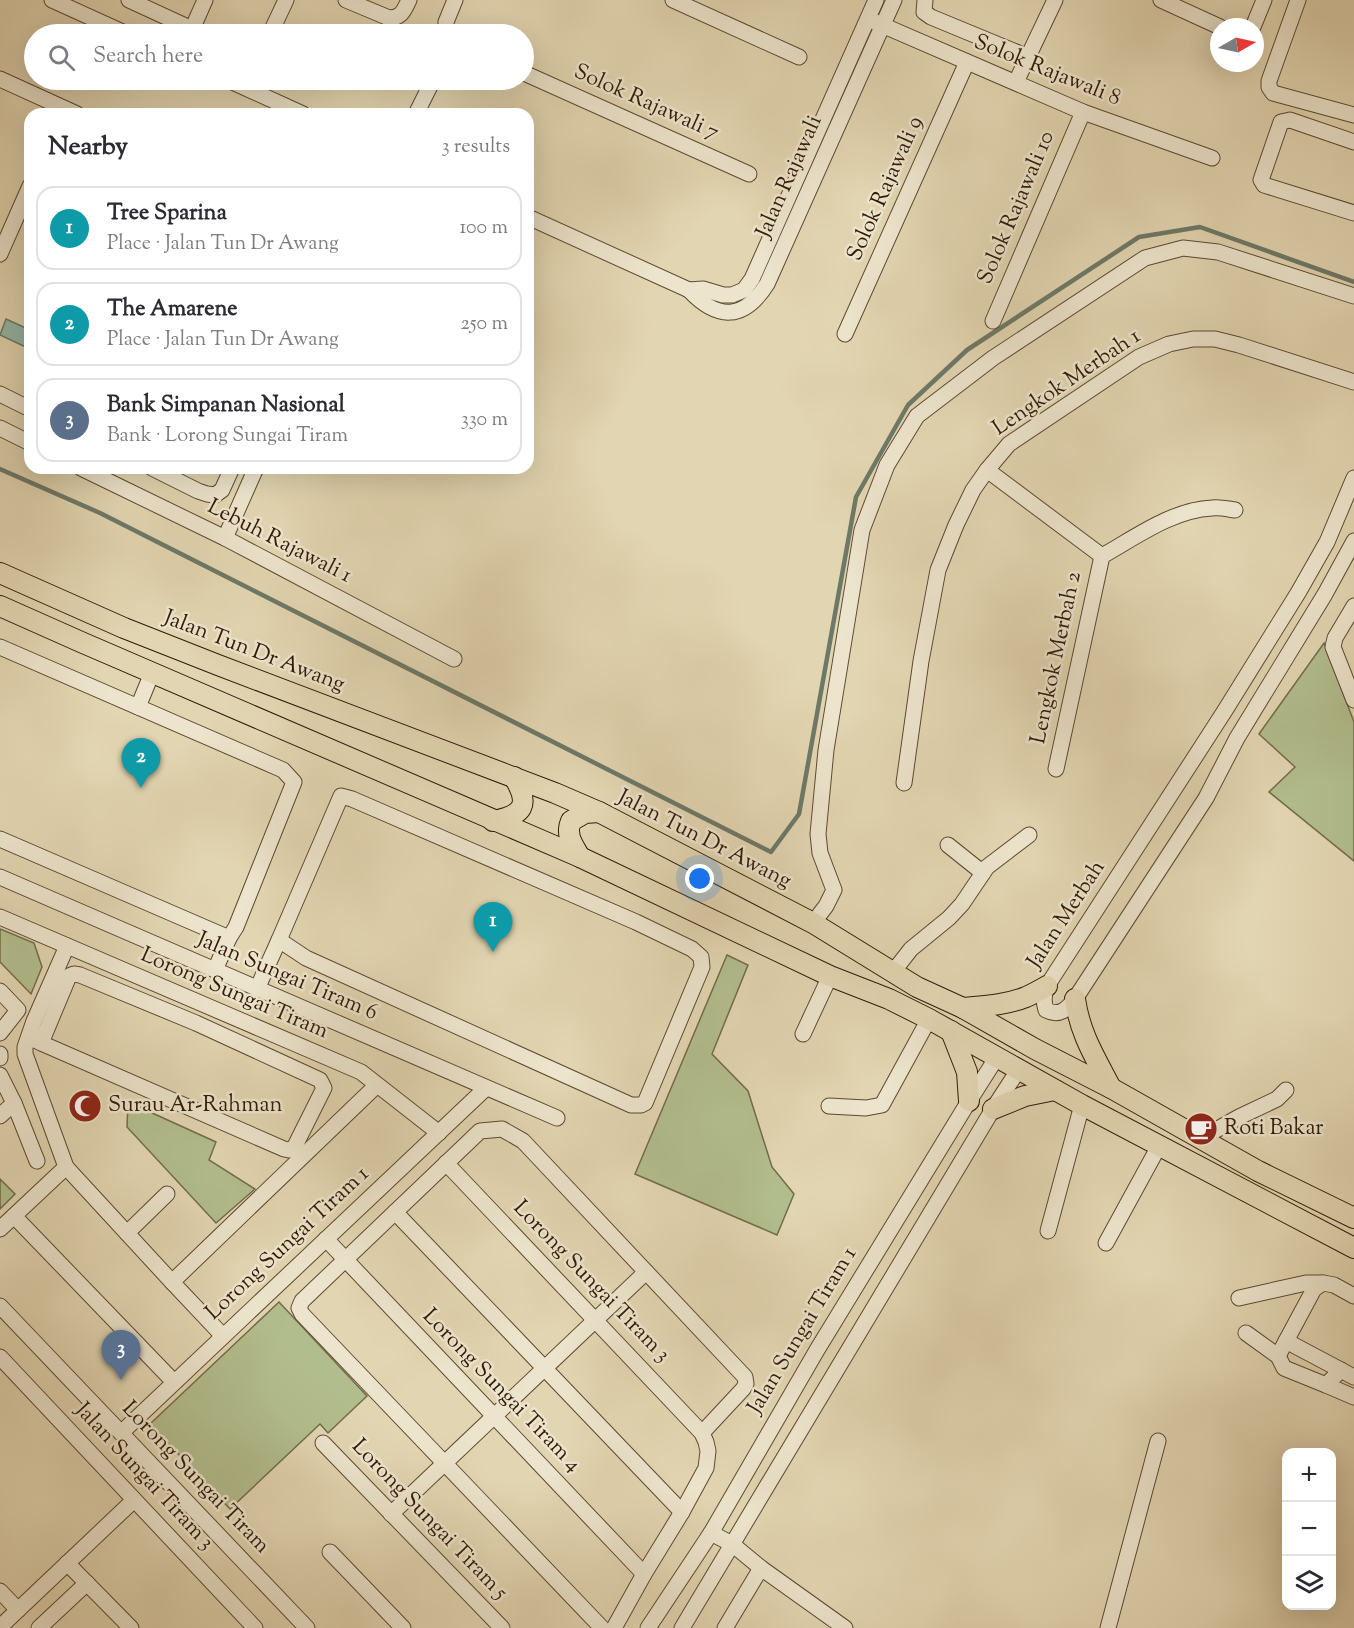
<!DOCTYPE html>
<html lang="en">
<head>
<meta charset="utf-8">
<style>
  body { margin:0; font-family:"Sorts Mill Goudy",serif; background:#f2f2f3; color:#2b2b33 }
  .controls { position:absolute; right:18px; bottom:18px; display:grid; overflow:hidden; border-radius:12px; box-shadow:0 6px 24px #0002 }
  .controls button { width:54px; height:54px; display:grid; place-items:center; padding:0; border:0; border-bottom:2px solid #e1e1e2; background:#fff; color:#2b2b33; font:30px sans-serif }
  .compass { position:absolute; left:1210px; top:18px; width:54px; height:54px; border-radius:50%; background:#fff; box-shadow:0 6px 24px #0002; rotate:81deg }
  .you { position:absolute; left:700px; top:879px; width:21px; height:21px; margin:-15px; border:4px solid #fff; border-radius:50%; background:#1a73e8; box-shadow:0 0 0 9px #1a73e833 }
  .badge { display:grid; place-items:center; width:39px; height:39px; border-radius:50%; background:#0b8043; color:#fff; font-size:20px; font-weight:700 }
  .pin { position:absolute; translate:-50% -50px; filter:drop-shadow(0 2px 3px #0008) }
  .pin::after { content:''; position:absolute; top:32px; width:21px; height:18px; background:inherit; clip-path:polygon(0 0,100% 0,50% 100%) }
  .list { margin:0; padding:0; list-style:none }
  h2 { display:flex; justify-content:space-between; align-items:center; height:78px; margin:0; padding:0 24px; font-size:26px }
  h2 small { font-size:20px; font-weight:400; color:#7c7c81 }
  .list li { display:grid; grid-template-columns:39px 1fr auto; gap:18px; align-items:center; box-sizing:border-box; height:84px; margin:0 12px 12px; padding:0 12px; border:2px solid #e1e1e2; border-radius:18px }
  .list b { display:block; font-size:22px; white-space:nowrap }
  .list p { margin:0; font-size:20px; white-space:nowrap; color:#7c7c81 }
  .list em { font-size:20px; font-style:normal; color:#7c7c81 }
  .icon { flex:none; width:33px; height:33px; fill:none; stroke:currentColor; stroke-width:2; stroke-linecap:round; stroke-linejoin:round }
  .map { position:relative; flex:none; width:1354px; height:1628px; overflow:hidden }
  .search { position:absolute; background:#fff; box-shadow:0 6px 24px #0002; left:24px; top:24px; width:510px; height:66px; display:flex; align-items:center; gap:15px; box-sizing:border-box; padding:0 21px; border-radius:33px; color:#7c7c81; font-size:22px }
  .panel { position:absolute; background:#fff; box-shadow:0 6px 24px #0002; left:24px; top:108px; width:510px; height:366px; border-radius:18px }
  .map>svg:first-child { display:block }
</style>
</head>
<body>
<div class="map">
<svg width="1354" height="1628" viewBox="0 0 1354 1628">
  <rect width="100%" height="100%" fill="#e2d5b1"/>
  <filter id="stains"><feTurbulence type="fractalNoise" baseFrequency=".00333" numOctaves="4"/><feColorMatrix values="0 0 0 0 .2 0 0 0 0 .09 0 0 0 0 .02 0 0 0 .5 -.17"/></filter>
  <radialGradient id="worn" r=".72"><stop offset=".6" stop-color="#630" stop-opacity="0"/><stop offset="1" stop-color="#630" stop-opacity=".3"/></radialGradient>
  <!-- green -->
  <g fill="#b2bd8d" stroke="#726c4a" stroke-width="1.5">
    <polygon points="1324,643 1354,722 1354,861 1269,792 1295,767 1259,734"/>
    <polygon points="0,929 34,943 42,967 31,994 0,962"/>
    <polygon points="727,955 748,965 712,1054 748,1091 772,1167 794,1194 777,1235 635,1174"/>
    <polygon points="128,1102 216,1142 209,1160 255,1189 216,1223 127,1127"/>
    <polygon points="0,1179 15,1194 0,1209"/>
    <polygon points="279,1302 367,1396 328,1433 320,1424 230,1509 150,1424"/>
  </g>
  <!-- water -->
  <polygon fill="#95b9aa" stroke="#6d7968" stroke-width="1.5" points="6,319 30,330 30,349 0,335"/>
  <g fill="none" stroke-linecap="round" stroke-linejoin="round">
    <!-- stream -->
    <polyline stroke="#6d7968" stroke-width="4.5" points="0,469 100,513 771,852 799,814 856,497 908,405 967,350 1139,237 1200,227 1354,282"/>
    <defs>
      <g id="minor">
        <polyline points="52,0 127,34"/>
        <polyline points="129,0 192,29"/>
        <path d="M346,0L389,18C402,18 404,10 409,0"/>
        <polyline points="673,0 799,57"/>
        <polyline points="925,0 924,12 931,17 1028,57"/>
        <polyline points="1161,0 1220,27"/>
        <polyline points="1298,0 1269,81 1269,87 1273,93 1354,115"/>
        <polyline points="875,22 1083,112 1212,158"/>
        <polyline points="1253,27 1264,0"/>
        <polyline points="190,34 205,0"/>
        <polyline points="270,34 286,0"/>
        <polyline points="446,34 446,22 455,0"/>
        <polyline points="524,73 749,174"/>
        <polyline points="0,79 77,114"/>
        <polyline points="228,80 303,114"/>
        <polyline points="1016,82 1055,0"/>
        <polyline points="416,114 433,80"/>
        <polyline points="1354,142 1290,120 1281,122 1261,180 1264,185 1354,213"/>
        <path d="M528,217L689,290C718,321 744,320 767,284L894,0"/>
        <polyline points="0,254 30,186"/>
        <polyline points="689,290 703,289 723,295 732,295 744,290 752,279 876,0"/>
        <polyline points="993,321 1083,112"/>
        <polyline points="845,334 967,62"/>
        <polyline points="0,394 30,409"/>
        <polyline points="0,428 30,443"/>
        <polyline points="81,468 225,538 454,659"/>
        <polyline points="152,468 198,491 207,494 215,495 222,490 232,468"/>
        <polyline points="987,470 1102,556"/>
        <path d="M1354,478L1327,542L1298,593L1224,712L1047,986C1044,995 1043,1000 1046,1010C1060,1017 1067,1009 1075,999L1206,798L1237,738L1325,594L1354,541"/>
        <polyline points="225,538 256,468"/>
        <polyline points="1354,606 1335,638 1333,647 1354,700"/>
        <polyline points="0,647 283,770 294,782 236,927 229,938 0,839"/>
        <polyline points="138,707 152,673"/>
        <path d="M1056,769L1102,556C1136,537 1172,510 1212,508C1220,507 1228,509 1235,510"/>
        <polyline points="904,783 921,661 938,570 956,525 973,490 987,470 1009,444 1139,357 1169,344 1193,339 1215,339 1239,345 1354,382"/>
        <polygon points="341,796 352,799 636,922 692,949 701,957 702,967 645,1103 641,1105 631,1105 306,958 279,940"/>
        <polyline points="948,845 983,873"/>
        <polyline points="0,877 557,1118"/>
        <polyline points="0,917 361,1072 439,1133"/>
        <polyline points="813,923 826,906 834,890 820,853 818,834 826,750 862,530 887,465 917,416 993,358 1145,258 1183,248 1218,252 1354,296"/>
        <polyline points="67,946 34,1021 25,1047 25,1054 66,1167 172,1282 223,1336"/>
        <polyline points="215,970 229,938"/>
        <polyline points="893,972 911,949 949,918 962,904 987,867 1029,835"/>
        <polyline points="257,989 279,940"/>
        <polyline points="0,991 18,1010 0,1033"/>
        <polyline points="803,1034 830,976"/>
        <polyline points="29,1037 41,1043 284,1149 289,1150 294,1148 324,1088 320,1080 196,1023 80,975 74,974 69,976 41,1043"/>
        <polyline points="0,1054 0,1058"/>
        <polyline points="0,1075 14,1103 37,1161"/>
        <polyline points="829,1106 866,1108 882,1105 929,1019"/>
        <polyline points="0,1116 14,1103"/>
        <polyline points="1202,1138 1239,1117 1277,1099 1286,1090"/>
        <polyline points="446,1163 702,1433 706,1442 708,1451 706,1468 682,1512 644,1574 614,1628"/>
        <polyline points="395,1212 682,1512"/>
        <polyline points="14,1216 174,1382"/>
        <polyline points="0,1229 66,1167"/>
        <polyline points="1048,1231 1082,1105"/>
        <polyline points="127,1233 167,1194"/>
        <polyline points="326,1239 644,1574"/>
        <polyline points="1106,1243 1159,1146"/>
        <polyline points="172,1282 377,1085"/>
        <polyline points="1239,1298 1306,1283 1323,1283"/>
        <polyline points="0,1306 307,1628"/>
        <polyline points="1246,1333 1278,1356 1284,1368 1326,1385 1341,1370"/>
        <polyline points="1286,1341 1354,1377"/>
        <polyline points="1278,1356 1314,1289 1323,1283 1334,1285 1354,1296"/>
        <polyline points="0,1357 255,1628"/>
        <polyline points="1326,1385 1354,1397"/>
        <polyline points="121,1433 486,1088"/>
        <polyline points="323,1443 502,1628"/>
        <polyline points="391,1514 646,1272"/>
        <polyline points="711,1533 732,1544 761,1568 845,1628"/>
        <polyline points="330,1552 403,1628"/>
        <polyline points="67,1563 131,1628"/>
        <polyline points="0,1591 18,1610"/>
        <polyline points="0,1627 134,1500"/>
        <polyline points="39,1628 87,1583"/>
        <polyline points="602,1628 302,1314 299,1308 302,1301 480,1131 502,1129 523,1141 745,1377 746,1384 743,1389 702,1433"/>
        <polyline points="648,1628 711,1533 817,1350 969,1101 997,1057"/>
        <polyline points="682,1628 993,1109 1019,1069"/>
        <polyline points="725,1628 761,1568"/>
        <polyline points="1108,1628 1158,1441"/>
      </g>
      <g id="major">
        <polyline points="0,573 124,628 218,665 555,793 599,812 813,923 917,987 963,1008 1035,1049 1111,1088 1258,1171 1354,1218"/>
        <polyline points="0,606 81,642 580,857 830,976 889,999 929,1019 1082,1105 1354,1248"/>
        <path d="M493,821C523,815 531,806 514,777"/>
        <path d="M580,857C573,845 565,835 571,821L585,813L599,812"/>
        <path d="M1075,999C1080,1034 1095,1057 1111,1088"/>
        <path d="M963,1008C984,1006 1006,1005 1026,997C1033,994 1040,990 1047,986"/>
        <polyline points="951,1031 967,1072 969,1101"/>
        <polyline points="993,1109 1025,1096 1055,1090"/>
      </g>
    </defs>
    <!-- minor casing -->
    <use href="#minor" stroke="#5d4931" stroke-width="17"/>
    <!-- major casing -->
    <use href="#major" stroke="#311a06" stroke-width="22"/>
    <!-- minor -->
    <use href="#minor" stroke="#ece4cc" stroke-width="15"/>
    <!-- major -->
    <use href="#major" stroke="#e2d5b1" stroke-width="20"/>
  </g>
  <!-- icons -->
  <defs>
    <symbol id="mosque-disc" viewBox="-11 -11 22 22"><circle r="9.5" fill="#8f2418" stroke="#ece4cc"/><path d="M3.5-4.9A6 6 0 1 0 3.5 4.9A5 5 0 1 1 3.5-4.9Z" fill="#fff"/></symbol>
    <symbol id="cafe-disc" viewBox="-11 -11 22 22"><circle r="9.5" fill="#8f2418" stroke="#ece4cc"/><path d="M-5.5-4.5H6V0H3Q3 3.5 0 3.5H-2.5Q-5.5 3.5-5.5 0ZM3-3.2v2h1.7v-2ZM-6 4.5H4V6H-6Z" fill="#fff"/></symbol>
  </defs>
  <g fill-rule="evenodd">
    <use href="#mosque-disc" x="66" y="1087" width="38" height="38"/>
    <use href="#cafe-disc" x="1182" y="1110" width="38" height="38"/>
  </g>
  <g text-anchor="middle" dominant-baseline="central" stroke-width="5" stroke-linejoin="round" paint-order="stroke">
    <!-- street labels -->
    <g font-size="22" fill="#311a06" stroke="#ece4cc">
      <text transform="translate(1047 71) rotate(22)">Solok Rajawali 8</text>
      <text transform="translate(646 103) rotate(24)">Solok Rajawali 7</text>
      <text transform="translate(790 177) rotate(-66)">Jalan Rajawali</text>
      <text transform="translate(886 189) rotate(-66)">Solok Rajawali 9</text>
      <text transform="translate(1017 208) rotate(-67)">Solok Rajawali 10</text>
      <text transform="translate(1067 383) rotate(-34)">Lengkok Merbah 1</text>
      <text transform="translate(279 542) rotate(27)">Lebuh Rajawali 1</text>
      <text transform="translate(254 652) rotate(21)">Jalan Tun Dr Awang</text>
      <text transform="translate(1057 658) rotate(-78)">Lengkok Merbah 2</text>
      <text transform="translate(704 840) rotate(27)">Jalan Tun Dr Awang</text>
      <text transform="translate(1067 915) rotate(-57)">Jalan Merbah</text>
      <text transform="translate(287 977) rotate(23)">Jalan Sungai Tiram 6</text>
      <text transform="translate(234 994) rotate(23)">Lorong Sungai Tiram</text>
      <text transform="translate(288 1244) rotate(-43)">Lorong Sungai Tiram 1</text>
      <text transform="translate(591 1282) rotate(46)">Lorong Sungai Tiram 3</text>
      <text transform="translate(803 1331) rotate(-59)">Jalan Sungai Tiram 1</text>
      <text transform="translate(501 1391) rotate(46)">Lorong Sungai Tiram 4</text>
      <text transform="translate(144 1477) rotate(47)">Jalan Sungai Tiram 3</text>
      <text transform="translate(195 1478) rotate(46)">Lorong Sungai Tiram</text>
      <text transform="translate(429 1520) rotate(46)">Lorong Sungai Tiram 5</text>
    </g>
    <!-- poi labels -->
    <g font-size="22" fill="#311a06" stroke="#ece4cc" text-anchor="start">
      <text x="108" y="1106">Surau Ar-Rahman</text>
      <text x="1224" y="1129">Roti Bakar</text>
    </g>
  </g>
  <rect width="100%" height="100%" filter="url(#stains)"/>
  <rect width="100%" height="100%" fill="url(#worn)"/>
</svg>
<div class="controls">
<button>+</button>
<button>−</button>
<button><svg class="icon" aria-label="layers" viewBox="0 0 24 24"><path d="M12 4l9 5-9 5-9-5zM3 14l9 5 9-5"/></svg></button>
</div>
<svg class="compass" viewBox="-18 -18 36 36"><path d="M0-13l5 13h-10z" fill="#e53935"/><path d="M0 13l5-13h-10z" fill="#7c7c81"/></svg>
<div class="you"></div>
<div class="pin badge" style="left:493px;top:952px;background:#0f9aa8">1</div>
<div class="pin badge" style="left:141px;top:788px;background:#0f9aa8">2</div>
<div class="pin badge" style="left:121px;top:1380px;background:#5c6f8a">3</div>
<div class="search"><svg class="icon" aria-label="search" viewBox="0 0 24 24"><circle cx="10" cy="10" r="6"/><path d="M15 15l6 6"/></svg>Search here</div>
<section class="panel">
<h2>Nearby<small>3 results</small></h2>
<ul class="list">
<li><span class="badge" style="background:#0f9aa8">1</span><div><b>Tree Sparina</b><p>Place · Jalan Tun Dr Awang</p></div><em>100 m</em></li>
<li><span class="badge" style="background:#0f9aa8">2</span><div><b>The Amarene</b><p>Place · Jalan Tun Dr Awang</p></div><em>250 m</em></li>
<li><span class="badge" style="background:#5c6f8a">3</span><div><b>Bank Simpanan Nasional</b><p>Bank · Lorong Sungai Tiram</p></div><em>330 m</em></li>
</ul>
</section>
</div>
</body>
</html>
